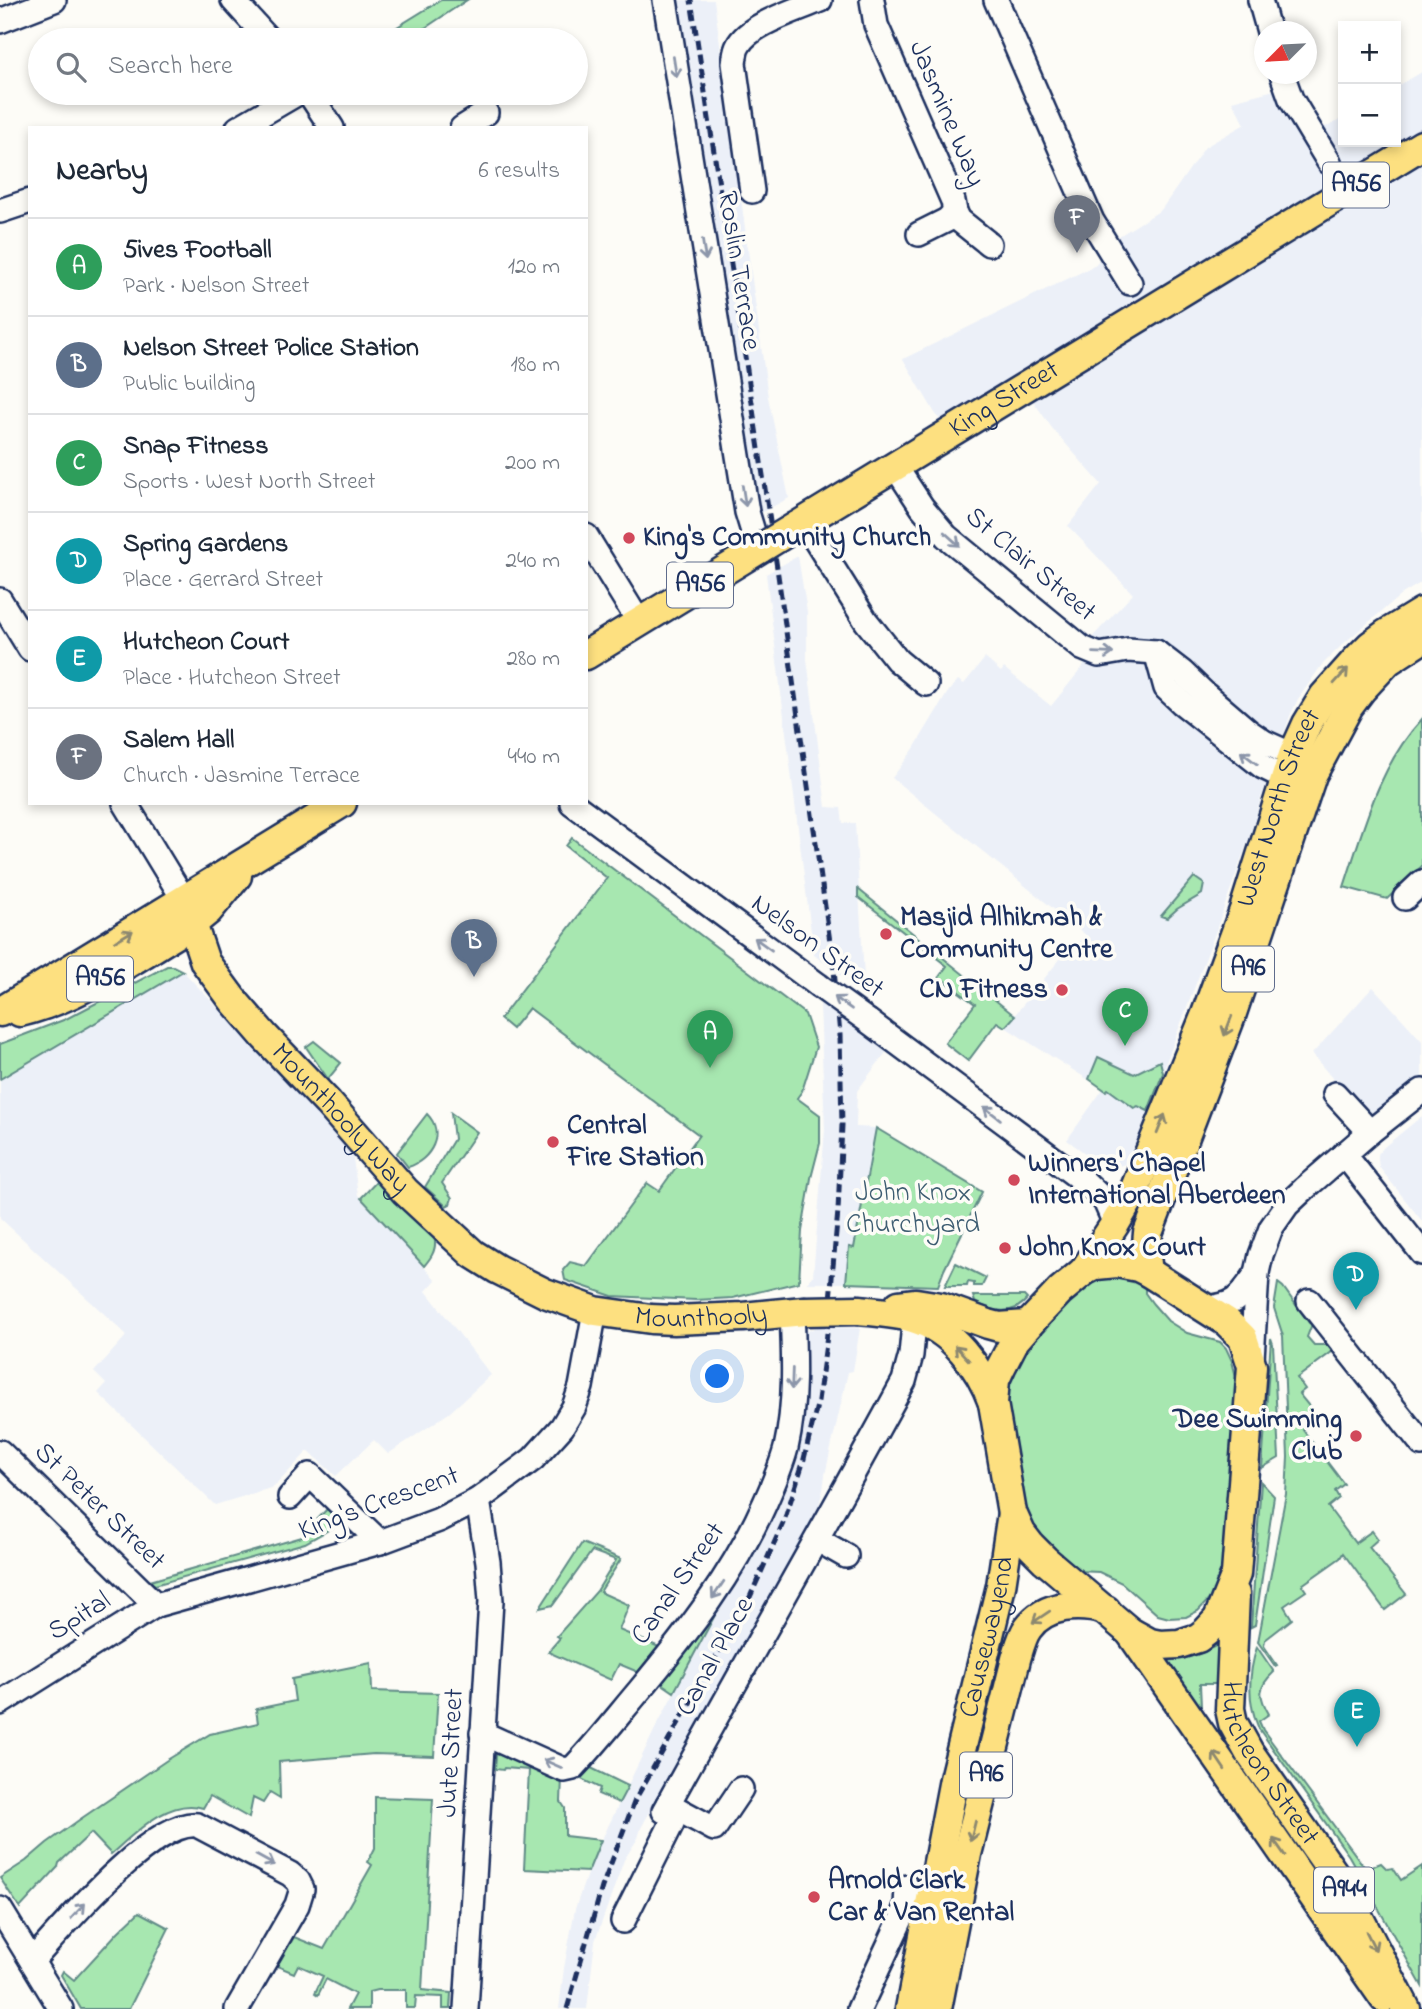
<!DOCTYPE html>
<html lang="en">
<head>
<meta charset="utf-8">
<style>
  body { margin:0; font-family:"Indie Flower",sans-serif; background:#f6f6f7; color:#1f2937 }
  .controls { position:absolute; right:21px; top:21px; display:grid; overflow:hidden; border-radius:0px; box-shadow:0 4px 10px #0003 }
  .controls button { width:63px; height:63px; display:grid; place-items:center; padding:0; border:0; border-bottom:2px solid #e0e1e3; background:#fff; color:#1f2937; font:35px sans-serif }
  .compass { position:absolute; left:1254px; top:21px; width:63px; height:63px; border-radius:50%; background:#fff; box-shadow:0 4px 10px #0003; rotate:246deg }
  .you { position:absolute; left:718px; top:1377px; width:24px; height:24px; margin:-18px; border:5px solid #fff; border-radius:50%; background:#1a73e8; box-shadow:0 0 0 10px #1a73e833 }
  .badge { display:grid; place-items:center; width:46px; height:46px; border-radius:50%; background:#7c3aed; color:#fff; font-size:23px; font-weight:700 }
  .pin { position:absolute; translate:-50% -58px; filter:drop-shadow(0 2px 4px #0008) }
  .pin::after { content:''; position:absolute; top:37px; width:24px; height:21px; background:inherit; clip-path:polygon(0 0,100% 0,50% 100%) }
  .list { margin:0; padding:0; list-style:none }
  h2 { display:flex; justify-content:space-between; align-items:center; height:91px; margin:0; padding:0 28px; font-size:30px }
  h2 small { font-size:23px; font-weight:400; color:#747a83 }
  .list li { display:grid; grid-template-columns:46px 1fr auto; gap:21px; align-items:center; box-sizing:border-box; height:98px; padding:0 28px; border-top:2px solid #e0e1e3 }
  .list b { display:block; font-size:26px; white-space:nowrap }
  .list p { margin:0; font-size:23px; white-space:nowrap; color:#747a83 }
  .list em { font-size:23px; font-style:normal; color:#747a83 }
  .icon { flex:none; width:38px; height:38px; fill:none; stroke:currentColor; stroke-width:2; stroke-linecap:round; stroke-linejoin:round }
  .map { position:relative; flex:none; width:1422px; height:2009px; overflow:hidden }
  .search { position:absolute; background:#fff; box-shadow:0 4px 10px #0003; left:28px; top:28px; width:560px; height:77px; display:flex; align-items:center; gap:18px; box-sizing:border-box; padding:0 24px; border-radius:38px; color:#747a83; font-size:26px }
  .panel { position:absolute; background:#fff; box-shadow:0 4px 10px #0003; left:28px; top:126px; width:560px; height:679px; border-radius:0px }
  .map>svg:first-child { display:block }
</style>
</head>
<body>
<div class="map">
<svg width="1422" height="2009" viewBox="0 0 1422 2009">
  <rect width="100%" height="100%" fill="#fdfcf7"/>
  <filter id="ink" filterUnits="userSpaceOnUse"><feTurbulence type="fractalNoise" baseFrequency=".0143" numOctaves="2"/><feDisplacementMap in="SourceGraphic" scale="14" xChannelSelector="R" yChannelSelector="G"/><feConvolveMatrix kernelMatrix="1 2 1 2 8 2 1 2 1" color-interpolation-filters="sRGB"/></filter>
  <g filter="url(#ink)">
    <!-- built -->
    <g fill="#ecf0f8">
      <polygon points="675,0 714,0 768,397 789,498 759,514"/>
      <polygon points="1422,72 1422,582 1402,594 1343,644 1321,666 1298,699 1290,716 1262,795 1251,832 1214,936 1128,1163 1108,1170 1067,1140 1103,1089 1005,1027 1069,948 1087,936 892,778 913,750 948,692 958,680 964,684 985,658 1001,672 1004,668 1051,706 1086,663 1089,652 1082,648 1133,594 1068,526 1101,484 1052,428 1024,388 950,433 935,413 903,359 1096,265 1106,244 1161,210 1205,147 1245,124 1232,101 1286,87 1309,129 1329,126 1343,118 1343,142 1396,142 1396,87"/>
      <polygon points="798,556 807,612 807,659 826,807 841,808 843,823 855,823 865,994 814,955 766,574"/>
      <polygon points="183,971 352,1151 358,1195 436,1280 426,1291 491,1375 449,1413 388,1454 374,1440 336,1476 308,1451 274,1487 215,1505 98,1393 106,1384 94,1372 127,1335 0,1218 0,1079"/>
      <polygon points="1373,987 1422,1041 1422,1078 1368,1121 1312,1054"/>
      <polygon points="820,1004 887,1051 857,1091 856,1127 876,1128 854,1248 849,1248 846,1283 807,1283 813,1276 825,1130"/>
      <polygon points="1422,1116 1422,1221 1379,1167 1378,1160 1378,1154 1384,1147"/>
      <polygon points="818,1327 860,1328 853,1371 848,1372 825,1475 823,1490 815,1519 683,1751 641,1828 638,1838 624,1860 595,1941 587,2009 559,2009 564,1968 575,1909 591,1862 655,1729 771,1507 803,1333"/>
    </g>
    <!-- green -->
    <g fill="#a7e7b0" stroke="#618b87" stroke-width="2">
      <polygon points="441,0 467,0 407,40 384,40 381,37"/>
      <path d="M1422,719V866L1387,899L1344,887C1364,827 1378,767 1422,719Z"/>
      <polygon points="572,838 805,1014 816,1047 802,1091 797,1098 820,1115 820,1143 811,1178 802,1231 799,1282 733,1298 696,1300 612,1296 565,1280 563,1270 570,1262 586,1266 647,1183 659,1191 699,1135 529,1008 512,1029 500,1019 607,878 566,846"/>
      <polygon points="1194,877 1204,884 1202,894 1177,909 1167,918 1161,916"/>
      <polygon points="858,889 1015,1016 1005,1027 997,1022 968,1061 945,1043 975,1004 939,977 947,966 858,897"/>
      <polygon points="167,966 173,966 183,971 0,1079 0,1044 66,1019"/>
      <polygon points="314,1041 341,1063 328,1079 306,1047"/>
      <polygon points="1098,1057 1134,1074 1160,1061 1163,1073 1148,1111 1138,1106 1134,1108 1108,1089 1106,1091 1089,1079"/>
      <polygon points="451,1113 477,1132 442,1183 452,1198 450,1204 446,1206 425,1187 454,1139"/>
      <path d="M427,1114C446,1133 431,1160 408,1167L397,1153Z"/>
      <polygon points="876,1128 982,1192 944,1270 938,1286 846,1283 849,1247 854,1248"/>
      <path d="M380,1178C392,1190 432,1227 435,1241C436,1251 430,1259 424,1266L361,1198Z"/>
      <polygon points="956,1263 986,1278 982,1286 974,1286 974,1283 968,1282 967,1286 945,1286"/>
      <polygon points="1112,1273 1145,1282 1145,1293 1153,1304 1168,1321 1187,1333 1220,1342 1226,1348 1232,1361 1237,1381 1225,1571 1218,1590 1198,1611 1186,1617 1169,1618 1158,1615 1122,1583 1099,1572 1077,1571 1040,1539 1026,1513 1006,1403 1009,1370 1014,1361 1078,1288"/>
      <polygon points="1278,1283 1283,1287 1309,1323 1312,1324 1307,1337 1314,1345 1328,1345 1333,1351 1297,1378 1305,1389 1299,1394 1313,1411 1310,1413 1315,1419 1303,1430 1344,1484 1335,1491 1339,1498 1328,1507 1355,1543 1372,1531 1378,1539 1369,1547 1406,1594 1385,1610 1343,1553 1340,1558 1302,1585 1306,1591 1284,1606 1292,1619 1265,1640 1264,1646 1277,1665 1275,1666 1258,1642 1286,1494 1288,1457 1283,1336 1274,1308"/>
      <path d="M973,1296H1024L1027,1299C1013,1316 993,1312 975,1302Z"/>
      <polygon points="1271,1338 1273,1344 1279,1458 1262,1468"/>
      <polygon points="1261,1482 1274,1496 1255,1625 1251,1627"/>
      <polygon points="327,1509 341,1523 305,1543 155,1585 150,1581 302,1537 319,1527 315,1522"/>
      <polygon points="582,1543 621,1559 600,1592 629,1605 619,1630 659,1647 638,1672 619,1664 611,1680 548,1652 560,1638 557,1636 597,1591 616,1560 592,1551 553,1605 540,1608"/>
      <polygon points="731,1585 674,1692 658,1681"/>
      <path d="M1223,1642L1220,1684H1200L1201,1706L1198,1708L1162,1661C1188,1660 1201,1654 1223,1642Z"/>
      <path d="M1257,1647L1274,1672C1258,1687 1258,1695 1269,1714L1259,1721L1263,1730L1366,1869L1381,1863L1387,1869L1393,1868L1401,1880L1422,1866V1986L1349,1856L1259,1729C1247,1702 1248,1675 1257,1647Z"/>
      <path d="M371,1663L372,1691L438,1693L434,1756L374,1754L279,1762L280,1798L270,1792L263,1803L253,1798L249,1818L210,1796L203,1808C169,1797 134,1834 111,1854L91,1833L59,1863L58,1867L20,1908L0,1878L26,1861L47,1843L79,1820L167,1760L210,1734L258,1723L256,1709L295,1701L292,1679Z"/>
      <polygon points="500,1752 562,1777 561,1802 565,1808 565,1836 601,1840 588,1872 524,1869 529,1770 504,1768 503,1770 495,1769 496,1755"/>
      <polygon points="589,1767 628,1786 619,1803 598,1794 600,1788 579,1778"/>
      <polygon points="375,1797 433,1799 422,1990 451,1993 450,2009 443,2009 443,1997 416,1996 415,2008 406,2008 406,1990 377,1990 369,1992 369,2009 347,2009 355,1994 326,1979 318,1995 315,1993 323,1976 298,1965 294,1973 277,1966 294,1937 324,1949 372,1865 368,1862 375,1848"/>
      <polygon points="139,1912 169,1928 129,2009 81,2009 61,1975 63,1971 74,1980 118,1932"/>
    </g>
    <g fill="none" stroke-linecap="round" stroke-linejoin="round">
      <defs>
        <g id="minor">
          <polyline points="233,0 269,40"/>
          <polyline points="665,0 747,512 754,535 761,548"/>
          <polyline points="872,0 876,25 953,201 955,212 959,220 989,244"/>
          <polyline points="996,0 1092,221 1130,283"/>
          <polyline points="1260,0 1269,32"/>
          <polyline points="0,21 54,0"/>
          <polyline points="1282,74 1291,99 1329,162"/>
          <polyline points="309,93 332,128"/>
          <polyline points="238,128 298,93"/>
          <polyline points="462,128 486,113"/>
          <path d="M752,191L734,63C735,58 735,51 738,46C749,24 798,10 820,0"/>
          <polyline points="0,211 30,201"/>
          <polyline points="919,234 947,220 955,212"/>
          <polyline points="895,466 922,507 946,536 1082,648 1099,655 1128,650 1156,652 1182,672 1206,695 1248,731 1264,742 1293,755 1305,768"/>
          <polyline points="804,522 866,621 897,660 926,684"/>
          <polyline points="586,536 639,622"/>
          <polyline points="0,600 30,649"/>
          <polyline points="1156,652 1166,688 1182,703 1263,767 1286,778 1301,776"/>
          <polyline points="125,803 184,900"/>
          <polyline points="572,803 818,985"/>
          <polyline points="1405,898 1422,882"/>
          <polyline points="868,1021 1086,1183 1105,1201 1115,1224"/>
          <polyline points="1335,1094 1370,1132"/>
          <polyline points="1344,1154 1422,1253"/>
          <polyline points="1309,1301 1422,1444"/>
          <path d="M1206,1308C1237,1305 1239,1298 1257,1273"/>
          <polyline points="1252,1359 1257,1273 1261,1255 1271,1228 1287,1205 1304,1189 1370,1132 1422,1091"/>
          <polyline points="0,1452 156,1605"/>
          <polyline points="290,1497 310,1475 380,1542"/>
          <polyline points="818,1540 846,1556"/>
          <polyline points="0,1703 156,1605 380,1542 439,1520 478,1500 533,1459 562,1427 574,1407 581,1387 595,1311"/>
          <path d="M482,1733L564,1770L573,1768C596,1744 617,1717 639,1691C688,1632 734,1573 765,1503C773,1485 781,1467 786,1448C796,1404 794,1356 792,1311"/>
          <polyline points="664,1811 668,1804 714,1829 741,1789"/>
          <polyline points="0,1909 61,2009"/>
          <path d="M623,1921L672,1823L668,1804C746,1662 827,1523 904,1381L911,1355L916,1303"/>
          <path d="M32,1961C62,1928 152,1820 197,1825L290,1874L298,1881L302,1889L297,1905L237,2009"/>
          <polyline points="466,2009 491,1601 488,1562 478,1500"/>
          <polyline points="859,2009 901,1919 906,1906 907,1887"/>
        </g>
        <g id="major">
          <path id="s1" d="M797,526L1422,145"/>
          <polyline points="586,655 761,548"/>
          <path id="s2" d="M184,900L205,962L233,1000L265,1037L328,1103L405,1191L473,1254L497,1269L545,1293L595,1311L651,1319L674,1320L743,1317L804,1311"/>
          <polyline points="0,1012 342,803"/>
          <path d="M20,1012C80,998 139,955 192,924L208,911L237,876"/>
          <polygon points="1117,1263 1138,1267 1148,1272 1227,1322 1243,1338 1252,1366 1236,1574 1218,1619 1206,1632 1198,1638 1179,1644 1160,1645 1150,1643 1130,1632 1045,1560 1031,1546 1021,1533 1012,1513 993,1403 995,1380 1001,1367 1015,1340 1028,1325 1060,1291 1084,1271 1096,1265"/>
          <path id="s3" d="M1084,1271L1115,1224L1133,1193L1206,1014L1244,910L1293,755L1307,724L1324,696L1357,659L1371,645L1386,634L1422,612"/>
          <polyline points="1148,1272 1146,1256 1148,1233 1231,1016 1312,775 1349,706 1361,690 1388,661 1422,639"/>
          <polyline points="899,1305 916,1303 941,1307 988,1324 999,1327 1028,1325"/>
          <path d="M859,1310C877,1312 896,1313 913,1318C952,1329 980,1367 993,1403"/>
          <path id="s4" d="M1235,1594L1230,1709L1233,1723L1249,1752L1342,1885L1406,2009"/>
          <polyline points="1130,1632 1384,1998"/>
          <path id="s5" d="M910,2009L954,1779L1001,1586L1012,1513"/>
          <path d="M937,2009L967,1854L1016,1659C1019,1649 1022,1636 1028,1628C1046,1603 1080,1603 1106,1610"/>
        </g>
      </defs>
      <!-- minor casing -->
      <use href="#minor" stroke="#1b2f5e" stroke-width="28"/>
      <!-- major casing -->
      <use href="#major" stroke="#1b2f5e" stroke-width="33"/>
      <!-- minor -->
      <use href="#minor" stroke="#fdfcf7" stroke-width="23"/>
      <!-- major -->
      <use href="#major" stroke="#fde080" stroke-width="28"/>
      <!-- rail -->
      <polyline stroke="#1b2f5e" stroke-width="5" stroke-dasharray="10 5" stroke-linecap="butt" points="567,2009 602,1887 635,1800 750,1597 784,1521 803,1463 818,1401 826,1344 838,1211 842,1125 840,1035 834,970 777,568 691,0"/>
      <defs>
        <polyline id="minor-bridge" points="818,985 868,1021"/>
        <g id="major-bridge">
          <polyline points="761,548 797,526"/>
          <polyline points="804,1311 859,1310"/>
        </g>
      </defs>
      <!-- minor-bridge casing -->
      <use href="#minor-bridge" stroke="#1b2f5e" stroke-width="28" stroke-linecap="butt"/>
      <!-- major-bridge casing -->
      <use href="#major-bridge" stroke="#1b2f5e" stroke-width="33" stroke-linecap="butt"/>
      <!-- minor-bridge -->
      <use href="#minor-bridge" stroke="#fdfcf7" stroke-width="23"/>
      <!-- major-bridge -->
      <use href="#major-bridge" stroke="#fde080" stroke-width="28"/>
    </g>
    <!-- one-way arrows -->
    <defs><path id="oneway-shaft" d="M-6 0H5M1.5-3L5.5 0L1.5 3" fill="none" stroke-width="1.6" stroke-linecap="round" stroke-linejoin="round" transform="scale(1.75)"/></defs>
    <g stroke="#8c96aa">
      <use href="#oneway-shaft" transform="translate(675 67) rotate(81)"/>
      <use href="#oneway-shaft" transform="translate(704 250) rotate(81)"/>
      <use href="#oneway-shaft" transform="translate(744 496) rotate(81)"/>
      <use href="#oneway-shaft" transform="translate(952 539) rotate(42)"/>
      <use href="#oneway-shaft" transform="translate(1103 653) rotate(2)"/>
      <use href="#oneway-shaft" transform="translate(1249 758) rotate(-143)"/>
      <use href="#oneway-shaft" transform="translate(763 944) rotate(-144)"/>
      <use href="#oneway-shaft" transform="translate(843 1003) rotate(-144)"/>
      <use href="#oneway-shaft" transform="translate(992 1113) rotate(-143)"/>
      <use href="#oneway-shaft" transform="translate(792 1379) rotate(92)"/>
      <use href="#oneway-shaft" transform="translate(718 1590) rotate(124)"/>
      <use href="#oneway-shaft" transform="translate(553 1764) rotate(-156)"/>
      <use href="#oneway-shaft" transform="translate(265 1860) rotate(29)"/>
      <use href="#oneway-shaft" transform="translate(78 1911) rotate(-47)"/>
    </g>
    <g stroke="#8c886f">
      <use href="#oneway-shaft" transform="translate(1341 676) rotate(-48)"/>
      <use href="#oneway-shaft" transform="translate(124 936) rotate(-31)"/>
      <use href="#oneway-shaft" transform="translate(1228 1026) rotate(111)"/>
      <use href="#oneway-shaft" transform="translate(1161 1124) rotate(-68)"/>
      <use href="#oneway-shaft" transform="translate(962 1353) rotate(-133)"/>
      <use href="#oneway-shaft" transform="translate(1041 1617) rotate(146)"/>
      <use href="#oneway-shaft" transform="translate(1219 1761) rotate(-124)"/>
      <use href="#oneway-shaft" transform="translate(973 1831) rotate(104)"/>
      <use href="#oneway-shaft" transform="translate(1279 1847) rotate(-125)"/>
      <use href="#oneway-shaft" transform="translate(1371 1941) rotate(63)"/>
    </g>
  </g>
  <!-- markers -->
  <g fill="#d1495b" stroke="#fdfcf7" stroke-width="2.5">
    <circle cx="629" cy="538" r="7"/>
    <circle cx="886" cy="934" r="7"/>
    <circle cx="1062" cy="990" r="7"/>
    <circle cx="553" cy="1142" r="7"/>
    <circle cx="1014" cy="1180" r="7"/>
    <circle cx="1005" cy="1248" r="7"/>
    <circle cx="1356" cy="1436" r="7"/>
    <circle cx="814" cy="1897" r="7"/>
  </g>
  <g text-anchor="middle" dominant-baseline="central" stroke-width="7" stroke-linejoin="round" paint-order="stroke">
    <!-- shield labels -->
    <g fill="#fdfcf7" stroke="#5f6c8c" stroke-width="2">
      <rect x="1323" y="162.5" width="66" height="45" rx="5"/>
      <rect x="667" y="562.5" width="66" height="45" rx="5"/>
      <rect x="1222" y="946.5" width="52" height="45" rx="5"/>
      <rect x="67" y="956.5" width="66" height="45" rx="5"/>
      <rect x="960" y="1752.5" width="52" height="45" rx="5"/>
      <rect x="1314" y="1867.5" width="60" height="45" rx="5"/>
    </g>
    <g font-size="26" font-weight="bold" fill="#1b2f5e">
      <text x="1356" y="185">A956</text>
      <text x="700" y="585">A956</text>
      <text x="1248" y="969">A96</text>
      <text x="100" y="979">A956</text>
      <text x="986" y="1775">A96</text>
      <text x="1344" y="1890">A944</text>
    </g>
    <!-- street labels -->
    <g font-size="28" fill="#1b2f5e" stroke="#fdfcf7">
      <text transform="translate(946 114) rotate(67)">Jasmine Way</text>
      <text transform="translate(738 271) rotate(81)">Roslin Terrace</text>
      <text stroke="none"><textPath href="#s1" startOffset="243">King Street</textPath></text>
      <text transform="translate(1030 565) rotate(40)">St Clair Street</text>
      <text stroke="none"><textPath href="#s3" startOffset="504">West North Street</textPath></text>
      <text transform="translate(817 947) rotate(36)">Nelson Street</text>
      <text stroke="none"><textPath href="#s2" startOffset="273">Mounthooly Way</textPath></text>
      <text stroke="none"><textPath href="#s2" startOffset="704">Mounthooly</textPath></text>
      <text transform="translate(379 1504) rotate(-20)">King's Crescent</text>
      <text transform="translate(99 1507) rotate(44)">St Peter Street</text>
      <text transform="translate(679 1584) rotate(-55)">Canal Street</text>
      <text transform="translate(80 1617) rotate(-32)">Spital</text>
      <text stroke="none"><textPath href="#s5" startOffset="380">Causewayend</textPath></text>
      <text transform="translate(716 1657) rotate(-61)">Canal Place</text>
      <text transform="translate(452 1753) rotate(-87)">Jute Street</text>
      <text stroke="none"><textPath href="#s4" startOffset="180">Hutcheon Street</textPath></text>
    </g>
    <!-- poi labels -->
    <g font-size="28" font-weight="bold" fill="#1b2f5e" stroke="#fdfcf7" text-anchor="start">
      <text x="643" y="538">King's Community Church</text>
      <text x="900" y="918">Masjid Alhikmah &amp;<tspan x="900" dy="32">Community Centre</tspan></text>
      <text x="1048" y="990" text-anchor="end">CN Fitness</text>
      <text x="567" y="1126">Central<tspan x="567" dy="32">Fire Station</tspan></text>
      <text x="1028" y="1164">Winners' Chapel<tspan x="1028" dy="32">International Aberdeen</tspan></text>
      <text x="1019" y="1248">John Knox Court</text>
      <text x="1342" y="1420" text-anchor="end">Dee Swimming<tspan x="1342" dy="32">Club</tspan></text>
      <text x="828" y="1881">Arnold Clark<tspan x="828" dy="32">Car &amp; Van Rental</tspan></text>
    </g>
    <!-- park labels -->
    <g font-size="28" fill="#3e5d72" stroke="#fdfcf7">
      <text x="913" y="1193">John Knox<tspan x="913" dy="32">Churchyard</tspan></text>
    </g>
  </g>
</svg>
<div class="controls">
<button>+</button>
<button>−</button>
</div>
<svg class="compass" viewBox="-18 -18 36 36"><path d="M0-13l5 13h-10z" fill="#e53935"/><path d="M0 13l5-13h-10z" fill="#747a83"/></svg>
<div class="you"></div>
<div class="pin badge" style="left:710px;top:1068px;background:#2e9e5b">A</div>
<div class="pin badge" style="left:474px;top:977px;background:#5c6f8a">B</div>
<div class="pin badge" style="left:1125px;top:1046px;background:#2e9e5b">C</div>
<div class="pin badge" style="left:1356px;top:1310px;background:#0f9aa8">D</div>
<div class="pin badge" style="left:1357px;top:1747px;background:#0f9aa8">E</div>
<div class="pin badge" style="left:1077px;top:253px;background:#6b7280">F</div>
<div class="search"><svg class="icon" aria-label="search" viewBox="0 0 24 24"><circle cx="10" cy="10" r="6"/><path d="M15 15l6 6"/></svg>Search here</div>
<section class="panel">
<h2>Nearby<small>6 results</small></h2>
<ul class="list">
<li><span class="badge" style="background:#2e9e5b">A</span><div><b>5ives Football</b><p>Park · Nelson Street</p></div><em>120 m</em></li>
<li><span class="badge" style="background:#5c6f8a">B</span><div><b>Nelson Street Police Station</b><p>Public building</p></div><em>180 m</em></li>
<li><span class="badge" style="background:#2e9e5b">C</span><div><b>Snap Fitness</b><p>Sports · West North Street</p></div><em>200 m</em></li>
<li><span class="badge" style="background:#0f9aa8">D</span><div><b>Spring Gardens</b><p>Place · Gerrard Street</p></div><em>240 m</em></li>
<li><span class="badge" style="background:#0f9aa8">E</span><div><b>Hutcheon Court</b><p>Place · Hutcheon Street</p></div><em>280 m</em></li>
<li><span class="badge" style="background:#6b7280">F</span><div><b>Salem Hall</b><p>Church · Jasmine Terrace</p></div><em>440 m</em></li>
</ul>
</section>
</div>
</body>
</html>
